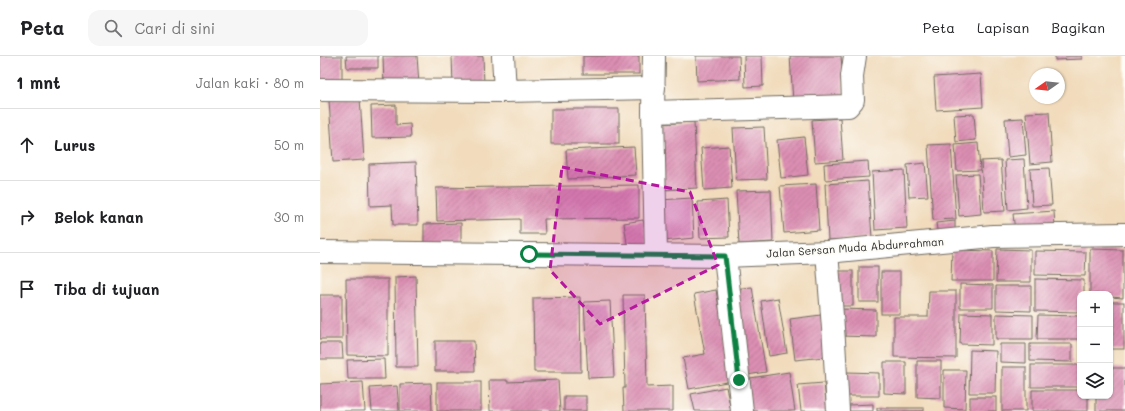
<!DOCTYPE html>
<html lang="id">
<head>
<meta charset="utf-8">
<style>
  body { margin:0; font-family:Mali,sans-serif; background:#f6f6f6; color:#202124 }
  .controls { position:absolute; right:12px; bottom:12px; display:grid; overflow:hidden; border-radius:8px; box-shadow:0 1px 3px #0004 }
  .controls button { width:36px; height:36px; display:grid; place-items:center; padding:0; border:0; border-bottom:1px solid #e0e0e0; background:#fff; color:#202124; font:20px sans-serif }
  .compass { position:absolute; left:709px; top:12px; width:36px; height:36px; border-radius:50%; background:#fff; box-shadow:0 1px 3px #0004; rotate:256deg }
  .stop { position:absolute; width:12px; height:12px; margin:-9px; border:3px solid #0b8043; border-radius:50%; background:#fff }
  .stop.end { background:#0b8043; border-color:#fff; box-shadow:0 1px 4px #0008 }
  .list { margin:0; padding:0; list-style:none }
  h2 { display:flex; justify-content:space-between; align-items:center; height:52px; margin:0; padding:0 16px; font-size:17px }
  h2 small { font-size:13px; font-weight:400; color:#757577 }
  .list li { display:grid; grid-template-columns:26px 1fr auto; gap:12px; align-items:center; box-sizing:border-box; height:72px; padding:0 16px; border-top:1px solid #e0e0e0 }
  .list b { display:block; font-size:15px; white-space:nowrap }
  .list em { font-size:13px; font-style:normal; color:#757577 }
  .icon { flex:none; width:22px; height:22px; fill:none; stroke:currentColor; stroke-width:2; stroke-linecap:round; stroke-linejoin:round }
  .map { position:relative; flex:none; width:805px; height:355px; overflow:hidden }
  header { display:flex; align-items:center; gap:24px; box-sizing:border-box; height:56px; padding:0 20px; background:#fff; border-bottom:1px solid #e0e0e0 }
  header strong { font-size:19px }
  nav { display:flex; gap:22px; margin-inline-start:auto; font-size:14px }
  .search { width:280px; height:36px; background:#f6f6f6; display:flex; align-items:center; gap:10px; box-sizing:border-box; padding:0 14px; border-radius:12px; color:#757577; font-size:15px }
  main { display:flex }
  aside { flex:1; background:#fff }
  .map>svg:first-child { display:block }
</style>
</head>
<body>
<header>
<strong>Peta</strong>
<div class="search"><svg class="icon" aria-label="search" viewBox="0 0 24 24"><circle cx="10" cy="10" r="6"/><path d="M15 15l6 6"/></svg>Cari di sini</div>
<nav><a>Peta</a><a>Lapisan</a><a>Bagikan</a></nav>
</header>
<main>
<aside>
<h2>1 mnt<small>Jalan kaki · 80 m</small></h2>
<ul class="list">
<li><svg class="icon" aria-label="ahead" viewBox="0 0 24 24"><path d="M12 20V5M6 11l6-6 6 6"/></svg><div><b>Lurus</b></div><em>50 m</em></li>
<li><svg class="icon" aria-label="right" viewBox="0 0 24 24"><path d="M7 20v-9h11M14 6l5 5-5 5"/></svg><div><b>Belok kanan</b></div><em>30 m</em></li>
<li><svg class="icon" aria-label="arrive" viewBox="0 0 24 24"><path d="M6 21V4h12l-3 4 3 4H6"/></svg><div><b>Tiba di tujuan</b></div></li>
</ul>
</aside>
<div class="map">
<svg width="805" height="355" viewBox="0 0 805 355">
  <defs>
    <pattern id="building-hatch" width="6" height="6" patternUnits="userSpaceOnUse"><rect width="6" height="6" fill="#dc8fb3"/><path d="M-1 1l2-2M0 6l6-6M5 7l2-2" fill="none" stroke="#b37592"/></pattern>
  </defs>
  <rect width="100%" height="100%" fill="#fdfcf7"/>
  <filter id="ink" filterUnits="userSpaceOnUse"><feTurbulence type="fractalNoise" baseFrequency=".025" numOctaves="2"/><feDisplacementMap in="SourceGraphic" scale="8" xChannelSelector="R" yChannelSelector="G"/><feConvolveMatrix kernelMatrix="1 2 1 2 8 2 1 2 1" color-interpolation-filters="sRGB"/></filter>
  <filter id="wash" filterUnits="userSpaceOnUse"><feTurbulence type="fractalNoise" baseFrequency=".012" numOctaves="4" result="noise"/><feDisplacementMap in="SourceGraphic" scale="16" xChannelSelector="R" yChannelSelector="G"/><feGaussianBlur stdDeviation="0.9" result="paint"/><feColorMatrix in="noise" values="0 0 0 0 0 0 0 0 0 0 0 0 0 0 0 0 0 1.4 0 .05"/><feComposite in="paint" operator="in"/></filter>
  <g filter="url(#wash)">
    <rect width="100%" height="100%" fill="#f1dbbc"/>
    <g id="blocks">
      <!-- building -->
      <g fill="url(#building-hatch)">
        <rect x="0" y="0" width="22" height="31"/>
        <polygon points="26,0 58,0 58,12 27,12"/>
        <polygon points="63,0 97,0 99,29 64,31"/>
        <polygon points="132,0 163,0 164,29 133,30"/>
        <rect x="263" y="0" width="56" height="18"/>
        <polygon points="376,0 419,0 420,23 377,25"/>
        <polygon points="424,0 442,0 443,30 425,31"/>
        <polygon points="470,0 521,0 524,42 473,46"/>
        <polygon points="735,0 762,0 762,3 735,4"/>
        <polygon points="661,18 663,51 616,54 614,21"/>
        <polygon points="40,42 44,104 13,106 9,44"/>
        <polygon points="76,49 76,69 90,68 91,81 52,82 51,50"/>
        <rect x="231" y="53" width="68" height="35"/>
        <polygon points="729,56 732,106 710,108 706,57"/>
        <polygon points="654,58 656,84 636,86 634,59"/>
        <polygon points="520,62 523,104 495,106 492,64"/>
        <polygon points="703,62 706,99 688,101 685,63"/>
        <polygon points="374,66 377,132 342,134 339,68"/>
        <polygon points="444,71 447,123 416,124 413,72"/>
        <polygon points="484,81 488,119 461,122 457,84"/>
        <polygon points="658,87 660,114 637,115 635,89"/>
        <polygon points="631,88 636,163 613,164 608,89"/>
        <polygon points="409,90 412,132 384,134 381,92"/>
        <polygon points="314,91 316,119 248,123 246,94"/>
        <polygon points="704,103 707,152 688,154 685,104"/>
        <polygon points="681,104 685,155 664,156 661,105"/>
        <polygon points="548,105 549,121 505,124 504,108"/>
        <polygon points="96,106 98,169 73,169 72,149 50,150 49,108"/>
        <polygon points="605,107 608,140 589,141 587,109"/>
        <polygon points="729,112 732,149 712,150 710,113"/>
        <polygon points="584,114 587,172 555,174 552,116"/>
        <polygon points="658,118 661,158 639,160 636,119"/>
        <polygon points="548,125 552,182 508,184 505,128"/>
        <polygon points="496,128 499,174 464,177 460,130"/>
        <polygon points="319,129 319,162 224,163 225,178 200,178 200,163 117,165 116,132"/>
        <polygon points="451,134 453,186 419,188 416,135"/>
        <polygon points="372,142 374,182 343,185 340,144"/>
        <polygon points="407,144 409,181 380,182 378,146"/>
        <polygon points="734,155 735,172 695,175 693,158"/>
        <polygon points="323,164 328,191 308,194 304,167"/>
        <polygon points="635,165 635,180 618,181 616,167"/>
        <polygon points="141,167 141,190 104,190 104,168"/>
        <polygon points="677,193 711,194 711,226 676,226"/>
        <polygon points="770,193 803,194 803,242 790,241 790,238 770,238"/>
        <polygon points="632,194 673,195 673,225 631,225"/>
        <polygon points="715,195 766,196 765,220 715,219"/>
        <rect x="539" y="211" width="19" height="35"/>
        <rect x="515" y="215" width="18" height="35"/>
        <rect x="561" y="216" width="19" height="42"/>
        <polygon points="96,220 98,311 76,311 75,221"/>
        <polygon points="26,223 68,223 68,300 27,299"/>
        <polygon points="715,223 764,224 764,238 760,238 760,256 715,255"/>
        <polygon points="640,228 673,229 673,252 640,252"/>
        <polygon points="676,230 711,230 711,255 676,254"/>
        <polygon points="432,231 446,316 427,319 414,233"/>
        <polygon points="396,234 412,325 369,333 363,302 385,298 374,238"/>
        <polygon points="609,235 636,235 636,302 574,301 574,261 608,261"/>
        <rect x="0" y="239" width="22" height="44"/>
        <polygon points="303,239 325,239 327,331 353,330 353,355 304,355 303,332 305,332"/>
        <polygon points="260,241 261,316 214,316 213,242"/>
        <polygon points="458,242 467,297 449,300 441,245"/>
        <polygon points="290,245 294,321 268,322 264,246"/>
        <rect x="790" y="246" width="14" height="47"/>
        <polygon points="520,253 556,254 556,281 520,280"/>
        <polygon points="641,257 672,258 672,289 640,288"/>
        <polygon points="676,258 713,259 713,283 676,283"/>
        <polygon points="501,259 505,301 475,304 470,263"/>
        <polygon points="718,259 760,260 760,283 717,283"/>
        <polygon points="115,285 154,285 155,315 115,315"/>
        <polygon points="0,287 22,287 23,303 0,303"/>
        <polygon points="680,288 706,288 706,307 680,306"/>
        <polygon points="710,288 752,288 752,306 710,305"/>
        <polygon points="650,294 676,295 675,337 649,337"/>
        <polygon points="64,303 65,323 28,323 27,304"/>
        <polygon points="597,305 621,305 621,342 597,341"/>
        <polygon points="564,306 586,306 586,338 564,337"/>
        <rect x="711" y="309" width="49" height="22"/>
        <rect x="682" y="311" width="24" height="44"/>
        <polygon points="790,312 805,312 805,355 776,355 776,340 790,340"/>
        <polygon points="624,314 646,314 645,353 624,352"/>
        <polygon points="469,316 475,355 429,355 424,323"/>
        <polygon points="527,316 559,317 559,340 527,340"/>
        <polygon points="169,324 187,324 187,326 238,324 240,355 170,355"/>
        <polygon points="43,326 45,355 0,355 0,328"/>
        <rect x="117" y="326" width="44" height="29"/>
        <polygon points="111,327 112,355 80,355 80,328"/>
        <polygon points="504,327 507,355 481,355 478,329"/>
        <polygon points="77,330 79,355 52,355 50,332"/>
        <polygon points="406,331 411,355 375,355 371,338"/>
        <polygon points="712,334 760,334 760,340 768,340 768,355 712,355"/>
        <rect x="244" y="340" width="22" height="15"/>
        <rect x="650" y="341" width="26" height="14"/>
        <polygon points="553,348 553,355 529,355 529,349"/>
        <rect x="557" y="352" width="47" height="3"/>
      </g>
    </g>
  </g>
  <g filter="url(#ink)">
    <use href="#blocks" fill-opacity="0" stroke="#70695e" stroke-width="1"/>
    <g fill="none" stroke-linecap="round" stroke-linejoin="round">
      <defs>
        <g id="minor">
          <polyline points="183,0 185,35 334,32"/>
          <polyline points="334,0 333,56 336,199"/>
          <polyline points="0,34 185,35"/>
          <polyline points="333,56 528,50 533,44 532,20 535,0"/>
          <polyline points="0,196 405,200 507,196 673,180 805,178"/>
          <polyline points="507,196 514,285 518,355"/>
          <polyline points="405,200 422,355"/>
        </g>
      </defs>
      <!-- minor casing -->
      <use href="#minor" stroke="#70695e" stroke-width="24"/>
      <!-- minor -->
      <use href="#minor" stroke="#fff" stroke-width="22"/>
    </g>
  </g>
  <g fill="none" stroke-linecap="round" stroke-linejoin="round" filter="url(#ink)">
    <!-- route -->
    <polyline stroke="#0b8043" stroke-width="5" points="209,198 405,200 419,324"/>
  </g>
  <!-- marked area -->
  <path fill="#b5179e" fill-opacity="0.2" stroke="#b5179e" stroke-width="3" stroke-dasharray="8 5" stroke-linejoin="round" d="M242,111L370,136L398,209L280,268L230,214Z"/>
  <g text-anchor="middle" dominant-baseline="central" stroke-width="4" stroke-linejoin="round" paint-order="stroke">
    <!-- street labels -->
    <g font-size="11" fill="#2b2b2b" stroke="#fdfcf7">
      <text transform="translate(535 191) rotate(-4)">Jalan Sersan Muda Abdurrahman</text>
    </g>
  </g>
</svg>
<div class="controls">
<button>+</button>
<button>−</button>
<button><svg class="icon" aria-label="layers" viewBox="0 0 24 24"><path d="M12 4l9 5-9 5-9-5zM3 14l9 5 9-5"/></svg></button>
</div>
<svg class="compass" viewBox="-18 -18 36 36"><path d="M0-13l5 13h-10z" fill="#e53935"/><path d="M0 13l5-13h-10z" fill="#757577"/></svg>
<div class="stop" style="left:209px;top:198px"></div>
<div class="stop end" style="left:419px;top:324px"></div>
</div>
</main>
</body>
</html>
